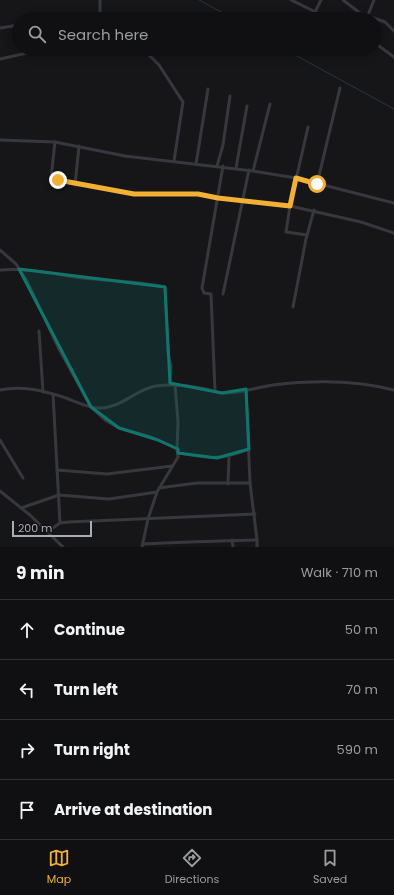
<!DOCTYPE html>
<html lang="en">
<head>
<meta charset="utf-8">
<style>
  body { margin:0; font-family:Poppins,sans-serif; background:#19191b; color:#f1f3f6 }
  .scale { position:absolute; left:12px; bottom:10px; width:80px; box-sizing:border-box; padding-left:4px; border:2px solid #a8adb8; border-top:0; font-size:11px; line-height:14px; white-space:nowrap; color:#a8adb8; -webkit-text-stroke:3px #111113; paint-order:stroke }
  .stop { position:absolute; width:12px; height:12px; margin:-9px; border:3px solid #f2b134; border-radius:50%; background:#fff }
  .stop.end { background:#f2b134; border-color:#fff; box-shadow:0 1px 4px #0008 }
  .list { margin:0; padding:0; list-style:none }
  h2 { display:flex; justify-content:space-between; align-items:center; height:52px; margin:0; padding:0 16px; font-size:17px }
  h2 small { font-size:13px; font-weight:400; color:#9c9d9f }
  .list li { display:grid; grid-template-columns:26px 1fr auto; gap:12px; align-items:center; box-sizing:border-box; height:60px; padding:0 16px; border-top:1px solid #303032 }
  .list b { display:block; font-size:15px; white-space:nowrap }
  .list em { font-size:13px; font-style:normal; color:#9c9d9f }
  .icon { flex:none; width:22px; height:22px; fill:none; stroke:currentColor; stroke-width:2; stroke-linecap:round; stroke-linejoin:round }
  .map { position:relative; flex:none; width:394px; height:547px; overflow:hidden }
  .search { position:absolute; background:#101012; box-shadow:0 2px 10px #0003; left:12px; right:12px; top:12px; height:44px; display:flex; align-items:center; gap:10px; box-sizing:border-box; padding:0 14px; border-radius:22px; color:#9c9d9f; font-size:15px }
  .sheet { height:292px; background:#101012 }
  nav { display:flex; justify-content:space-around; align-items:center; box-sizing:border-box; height:56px; border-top:1px solid #303032; background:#101012; font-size:11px; color:#9c9d9f }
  nav a { display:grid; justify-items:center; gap:2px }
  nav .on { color:#f2b134 }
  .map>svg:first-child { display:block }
</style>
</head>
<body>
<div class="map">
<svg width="394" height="547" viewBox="0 0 394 547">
  <rect width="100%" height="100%" fill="#161618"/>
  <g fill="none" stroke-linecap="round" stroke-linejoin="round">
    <!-- stream -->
    <g stroke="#2c353c" stroke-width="1">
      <polyline points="199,0 234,19"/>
      <polyline points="284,49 394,109"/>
    </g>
    <!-- minor -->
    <g stroke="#37383d" stroke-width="3">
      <polyline points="100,0 100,19"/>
      <polyline points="291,0 330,19"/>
      <polyline points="343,0 360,13 385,22 394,31"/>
      <polyline points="315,12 321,0"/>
      <polyline points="368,15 374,0"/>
      <polyline points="0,28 19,25"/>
      <polyline points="375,43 394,57"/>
      <polyline points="143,49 159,65 183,102 174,161"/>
      <polyline points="0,59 45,49"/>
      <polyline points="308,127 290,206 361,222 394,233"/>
      <polyline points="0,140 55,142 125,156 253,171 296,178 394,203"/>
      <polyline points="55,142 51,178 58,180 134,194 198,194 218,198 290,206 286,232 307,235"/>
      <polyline points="196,164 208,89"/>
      <polyline points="217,166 223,145 230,96"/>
      <polyline points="236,168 247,106"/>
      <polyline points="253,171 270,104"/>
      <polyline points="317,184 340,88"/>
      <polyline points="75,185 79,146"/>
      <polyline points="0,250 16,264 27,281 59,349 91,407 105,420 119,428 151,437 177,449 178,457 157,492 148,519 142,547"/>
      <path d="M0,270C28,268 55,274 82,278C110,281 138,281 165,287L168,353L171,366L170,384"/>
      <polyline points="223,294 249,170"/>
      <polyline points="293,307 306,239 314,210"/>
      <polyline points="39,331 43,392"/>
      <polyline points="175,384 178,422 177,449"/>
      <path d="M0,390C22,385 45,391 66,398C77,402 88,408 100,408C122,408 136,389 156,386C172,384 186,385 201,388C208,389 215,392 222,393C237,394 258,387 273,385C313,380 355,380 394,390"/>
      <polyline points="215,391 211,294 204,293 202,288 223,166"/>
      <polyline points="53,394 60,523"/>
      <polyline points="0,440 23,478"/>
      <path d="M178,453C206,458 222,461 249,449"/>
      <polyline points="57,470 107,474 172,466"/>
      <polyline points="228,484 229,457"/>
      <polyline points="159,488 197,483 250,483"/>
      <polyline points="0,491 30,515 63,547"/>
      <polyline points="21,508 59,495 109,499 157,492"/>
      <polyline points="47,532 60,523 69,522 255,514"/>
      <polyline points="232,540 233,547"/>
      <polyline points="257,540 257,547"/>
      <path d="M143,544C181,542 219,541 257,540L250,483L246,389"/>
    </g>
  </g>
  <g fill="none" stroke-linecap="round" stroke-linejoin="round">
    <!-- route -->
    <polyline stroke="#f2b134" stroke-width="5" points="58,180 134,194 198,194 218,198 290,206 296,178 317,184"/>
  </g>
  <!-- marked area -->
  <path fill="#0f766e" fill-opacity="0.2" stroke="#0f766e" stroke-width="3" stroke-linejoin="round" d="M19,269L165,287L170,383L222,393L246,389L249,449L217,458L178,453V449L158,440L119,428L91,407Z"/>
</svg>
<div class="scale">200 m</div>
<div class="stop" style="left:317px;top:184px"></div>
<div class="stop end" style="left:58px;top:180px"></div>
<div class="search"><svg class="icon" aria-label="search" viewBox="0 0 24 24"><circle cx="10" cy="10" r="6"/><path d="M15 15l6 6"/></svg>Search here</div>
</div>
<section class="sheet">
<h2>9 min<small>Walk · 710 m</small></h2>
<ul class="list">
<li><svg class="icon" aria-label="ahead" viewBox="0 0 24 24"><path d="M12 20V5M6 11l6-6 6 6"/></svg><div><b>Continue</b></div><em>50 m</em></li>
<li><svg class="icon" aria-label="left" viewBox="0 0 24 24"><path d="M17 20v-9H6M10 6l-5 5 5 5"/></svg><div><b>Turn left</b></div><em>70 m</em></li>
<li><svg class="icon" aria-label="right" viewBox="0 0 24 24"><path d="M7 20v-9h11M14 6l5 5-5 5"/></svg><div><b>Turn right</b></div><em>590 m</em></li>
<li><svg class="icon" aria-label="arrive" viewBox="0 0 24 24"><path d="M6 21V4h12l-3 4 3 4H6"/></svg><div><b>Arrive at destination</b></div></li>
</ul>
</section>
<nav>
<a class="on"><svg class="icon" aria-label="map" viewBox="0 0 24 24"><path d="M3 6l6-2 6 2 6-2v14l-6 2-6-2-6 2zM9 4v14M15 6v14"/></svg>Map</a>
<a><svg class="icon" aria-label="directions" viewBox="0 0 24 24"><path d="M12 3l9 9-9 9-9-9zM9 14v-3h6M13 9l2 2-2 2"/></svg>Directions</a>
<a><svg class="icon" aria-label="saved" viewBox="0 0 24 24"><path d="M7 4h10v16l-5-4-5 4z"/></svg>Saved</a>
</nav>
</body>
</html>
